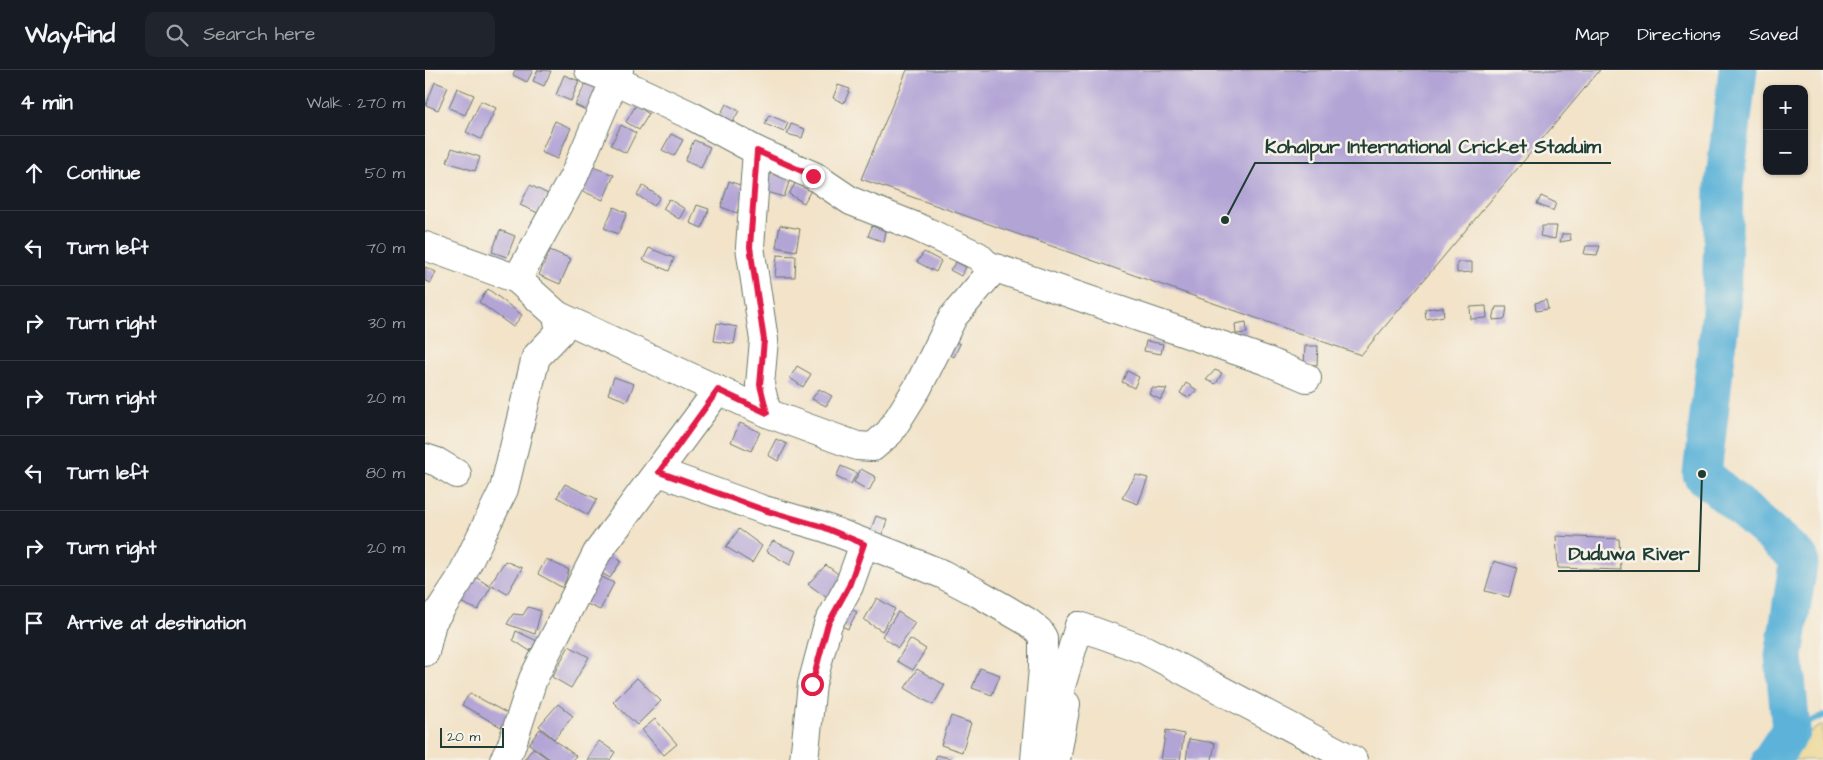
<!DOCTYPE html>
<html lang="en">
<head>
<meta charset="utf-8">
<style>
  body { margin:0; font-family:"Architects Daughter",sans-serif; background:#20242c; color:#f1f3f6 }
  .controls { position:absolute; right:15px; top:15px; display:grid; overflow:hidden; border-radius:10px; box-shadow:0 1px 4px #0004 }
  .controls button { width:45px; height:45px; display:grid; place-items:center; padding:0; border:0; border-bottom:1px solid #363941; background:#171b24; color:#f1f3f6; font:25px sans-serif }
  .scale { position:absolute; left:15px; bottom:12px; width:64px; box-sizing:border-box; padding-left:5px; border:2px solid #1f3d34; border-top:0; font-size:14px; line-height:18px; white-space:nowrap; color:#1f3d34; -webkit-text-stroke:4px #f7f3e8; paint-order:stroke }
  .stop { position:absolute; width:15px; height:15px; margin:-11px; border:4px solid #e11d48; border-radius:50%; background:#fff }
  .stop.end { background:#e11d48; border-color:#fff; box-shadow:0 1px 5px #0008 }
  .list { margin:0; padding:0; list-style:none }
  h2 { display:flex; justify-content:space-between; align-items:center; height:65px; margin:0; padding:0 20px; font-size:21px }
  h2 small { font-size:16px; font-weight:400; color:#9ea1a6 }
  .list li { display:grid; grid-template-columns:32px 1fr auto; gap:15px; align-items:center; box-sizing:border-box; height:75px; padding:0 20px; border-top:1px solid #363941 }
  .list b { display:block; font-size:19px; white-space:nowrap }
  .list em { font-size:16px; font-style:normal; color:#9ea1a6 }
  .icon { flex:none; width:28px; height:28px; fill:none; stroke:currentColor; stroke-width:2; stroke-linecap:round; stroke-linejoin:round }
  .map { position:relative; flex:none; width:1398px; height:690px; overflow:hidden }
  header { display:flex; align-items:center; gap:30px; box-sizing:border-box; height:70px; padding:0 25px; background:#171b24; border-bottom:1px solid #363941 }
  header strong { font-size:24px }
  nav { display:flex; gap:28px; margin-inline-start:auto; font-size:18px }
  .search { width:350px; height:45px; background:#20242c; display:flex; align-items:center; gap:12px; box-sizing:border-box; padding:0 18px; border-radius:10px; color:#9ea1a6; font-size:19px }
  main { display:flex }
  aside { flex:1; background:#171b24 }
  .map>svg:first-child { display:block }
</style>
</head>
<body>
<header>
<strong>Wayfind</strong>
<div class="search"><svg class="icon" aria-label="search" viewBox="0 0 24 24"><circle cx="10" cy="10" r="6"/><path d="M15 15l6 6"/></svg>Search here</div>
<nav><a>Map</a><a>Directions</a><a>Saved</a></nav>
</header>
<main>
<aside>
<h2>4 min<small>Walk · 270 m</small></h2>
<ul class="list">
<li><svg class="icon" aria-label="ahead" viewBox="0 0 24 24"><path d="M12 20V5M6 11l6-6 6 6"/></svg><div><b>Continue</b></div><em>50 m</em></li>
<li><svg class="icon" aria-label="left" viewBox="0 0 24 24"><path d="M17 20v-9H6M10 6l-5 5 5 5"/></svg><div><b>Turn left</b></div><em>70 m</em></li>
<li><svg class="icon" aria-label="right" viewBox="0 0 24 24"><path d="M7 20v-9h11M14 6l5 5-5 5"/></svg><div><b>Turn right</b></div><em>30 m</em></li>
<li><svg class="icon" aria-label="right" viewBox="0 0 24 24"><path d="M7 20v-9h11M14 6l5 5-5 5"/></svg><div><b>Turn right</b></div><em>20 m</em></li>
<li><svg class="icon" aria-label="left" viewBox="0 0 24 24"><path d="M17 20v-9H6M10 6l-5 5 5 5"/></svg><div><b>Turn left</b></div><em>80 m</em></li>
<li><svg class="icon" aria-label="right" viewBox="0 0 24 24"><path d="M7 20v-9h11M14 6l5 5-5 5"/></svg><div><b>Turn right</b></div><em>20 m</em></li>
<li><svg class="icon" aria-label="arrive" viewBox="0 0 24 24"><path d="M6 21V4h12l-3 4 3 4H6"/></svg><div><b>Arrive at destination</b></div></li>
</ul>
</aside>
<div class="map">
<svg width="1398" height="690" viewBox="0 0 1398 690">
  <rect width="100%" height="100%" fill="#f7f3e8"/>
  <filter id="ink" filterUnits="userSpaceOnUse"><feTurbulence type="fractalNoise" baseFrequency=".02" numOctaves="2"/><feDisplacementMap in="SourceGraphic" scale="10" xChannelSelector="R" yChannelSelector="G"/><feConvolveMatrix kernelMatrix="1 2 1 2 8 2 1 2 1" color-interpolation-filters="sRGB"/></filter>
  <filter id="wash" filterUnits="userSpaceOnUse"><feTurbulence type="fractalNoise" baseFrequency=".0096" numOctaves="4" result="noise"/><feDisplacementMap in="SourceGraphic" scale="20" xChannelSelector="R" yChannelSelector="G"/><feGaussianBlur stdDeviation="1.12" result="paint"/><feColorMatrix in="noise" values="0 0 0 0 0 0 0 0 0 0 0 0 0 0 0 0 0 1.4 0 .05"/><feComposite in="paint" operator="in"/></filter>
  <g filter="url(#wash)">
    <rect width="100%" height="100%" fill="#f2e3c9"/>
    <!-- sand -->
    <path fill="#eeda9e" stroke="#868c69" d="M1398,655V690H1361C1371,671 1379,664 1398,655Z"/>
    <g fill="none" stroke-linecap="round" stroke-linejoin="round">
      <!-- stream -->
      <polyline stroke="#5cb2d8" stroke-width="6" points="1366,660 1398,646"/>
      <!-- river -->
      <polyline stroke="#5cb2d8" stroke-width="39" points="1313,0 1299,117 1296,242 1277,404 1374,488 1359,586 1366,660 1346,690"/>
    </g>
    <g id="blocks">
      <!-- building -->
      <g fill="#b3a4d6">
        <polygon points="90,0 108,0 102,12 88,5"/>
        <polygon points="113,0 126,1 119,16 108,11"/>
        <polygon points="482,0 1175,0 936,285 436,109"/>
        <polygon points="139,5 154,11 146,31 131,25"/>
        <polygon points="10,12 23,17 13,40 1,35"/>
        <polygon points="161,13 175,19 165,42 150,35"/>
        <polygon points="413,15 425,19 419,33 408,28"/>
        <polygon points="32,18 49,25 40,45 24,38"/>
        <polygon points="56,31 71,38 56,69 41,62"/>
        <polygon points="301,34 314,41 305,56 293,49"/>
        <polygon points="211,35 224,44 214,60 201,52"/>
        <polygon points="344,45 363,53 359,62 340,54"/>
        <polygon points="130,51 146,58 132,89 116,82"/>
        <polygon points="366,54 380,59 377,68 362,64"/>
        <polygon points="196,55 211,63 201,83 186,75"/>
        <polygon points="246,64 258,70 249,86 237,80"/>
        <polygon points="269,70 285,77 276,98 260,91"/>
        <polygon points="27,78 55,87 50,101 22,92"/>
        <polygon points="165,96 189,105 178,130 155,120"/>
        <polygon points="346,102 365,109 359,127 339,121"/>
        <polygon points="304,111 320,117 312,143 296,137"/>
        <polygon points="371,112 386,120 379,133 364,124"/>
        <polygon points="105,115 123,124 113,143 95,135"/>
        <polygon points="218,116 235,127 229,136 212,125"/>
        <polygon points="1116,126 1131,133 1128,141 1112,134"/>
        <polygon points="244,129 260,139 254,149 238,139"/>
        <polygon points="272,135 284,139 277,158 265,153"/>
        <polygon points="189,137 202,143 193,164 179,158"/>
        <polygon points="355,155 375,159 371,181 351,177"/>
        <polygon points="447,156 461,161 459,172 443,166"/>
        <polygon points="1117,156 1132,156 1130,169 1115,166"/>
        <polygon points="75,160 90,166 82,187 67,182"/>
        <polygon points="1137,164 1145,164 1146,170 1135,172"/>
        <polygon points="1161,176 1175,176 1172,185 1159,184"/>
        <polygon points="224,178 249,188 244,201 218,190"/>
        <polygon points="125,180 146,189 135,214 114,205"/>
        <polygon points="499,182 516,191 511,202 492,192"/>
        <polygon points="352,185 371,186 370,207 350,207"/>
        <polygon points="531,192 541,197 536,206 525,200"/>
        <polygon points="1032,192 1047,192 1047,202 1032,203"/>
        <polygon points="0,197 11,202 6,213 0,211"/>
        <polygon points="63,219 97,245 88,257 54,232"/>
        <polygon points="1121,230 1123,239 1111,241 1110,233"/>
        <polygon points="1061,236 1062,248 1046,249 1045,237"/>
        <polygon points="1018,237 1019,246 1001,249 1000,239"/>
        <polygon points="1071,237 1082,237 1080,249 1068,250"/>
        <polygon points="821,252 822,263 811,264 810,254"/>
        <polygon points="292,253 312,257 309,274 289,271"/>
        <polygon points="523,268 535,274 529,287 517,281"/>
        <polygon points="721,271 738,274 736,284 719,281"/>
        <polygon points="880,276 893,276 892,295 879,294"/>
        <polygon points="372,296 386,304 378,317 365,308"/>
        <polygon points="790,300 797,303 791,314 781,310"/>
        <polygon points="702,301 714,307 709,318 697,312"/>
        <polygon points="189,307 209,314 202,331 183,324"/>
        <polygon points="761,313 772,320 763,328 755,323"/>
        <polygon points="727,318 742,319 736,330 724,324"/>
        <polygon points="394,319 407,326 401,336 387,329"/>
        <polygon points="315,353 335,362 326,381 306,372"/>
        <polygon points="351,369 362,374 353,391 343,385"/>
        <polygon points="416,396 432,403 426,414 411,407"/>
        <polygon points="436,399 451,407 444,421 429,412"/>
        <polygon points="711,405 723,408 713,434 697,428"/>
        <polygon points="140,414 172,429 163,445 132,427"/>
        <polygon points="451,446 462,450 457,465 445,462"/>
        <polygon points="314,459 337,476 327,493 301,477"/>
        <polygon points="1131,466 1194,469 1196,500 1133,498"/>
        <polygon points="348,471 371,481 365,495 341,481"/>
        <polygon points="178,480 196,491 185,508 167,497"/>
        <polygon points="121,489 144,500 138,518 113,504"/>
        <polygon points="80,491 97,498 82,524 65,514"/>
        <polygon points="1069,491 1092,498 1084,527 1060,521"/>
        <polygon points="401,495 420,509 405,530 383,514"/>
        <polygon points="167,502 189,513 175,540 153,530"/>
        <polygon points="49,506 66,517 53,540 35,532"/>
        <polygon points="452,528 470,539 457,561 439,550"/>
        <polygon points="416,534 432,542 423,559 408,552"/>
        <polygon points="103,537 116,541 110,564 82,554 88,544 98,545"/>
        <polygon points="473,542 490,553 473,578 457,566"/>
        <polygon points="91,561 112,571 105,581 88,570"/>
        <polygon points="485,569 501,579 488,600 472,591"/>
        <polygon points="144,576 164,587 146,618 127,607"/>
        <polygon points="555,598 575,605 567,625 547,618"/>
        <polygon points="492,599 520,615 508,635 480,618"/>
        <polygon points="212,608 236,631 212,655 188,632"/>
        <polygon points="45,623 85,645 76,657 37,635"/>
        <polygon points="133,634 148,646 129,669 114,656"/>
        <polygon points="526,646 546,653 537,682 516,675"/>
        <polygon points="230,649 252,674 239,685 217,660"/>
        <polygon points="115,659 151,686 147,690 126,690 104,674"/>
        <polygon points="741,660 759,664 755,690 736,690"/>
        <polygon points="764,669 790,673 787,690 761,690"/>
        <polygon points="174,671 190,682 185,690 162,690"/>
        <polygon points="108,678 124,690 99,690"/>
        <polygon points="512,685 528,689 528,690 510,690"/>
      </g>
    </g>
  </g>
  <g filter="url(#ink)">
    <use href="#blocks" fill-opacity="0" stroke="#697768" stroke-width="1"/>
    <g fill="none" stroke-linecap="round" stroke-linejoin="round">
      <defs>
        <g id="minor">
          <polyline points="164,0 190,10 267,46 332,81 389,106 426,131 494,158 553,186 562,195 563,206 528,247 493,317 465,362 448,377 432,376 342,343 293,320"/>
          <polyline points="332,81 325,177 339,270 335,315 342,343"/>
          <polyline points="0,176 92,209 149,106 194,0"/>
          <polyline points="562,195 842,291 882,308"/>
          <polyline points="0,388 12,392 32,404"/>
          <polyline points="234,402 339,440 398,457 473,486 517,504 553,523 603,552 614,561 618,568 618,598 610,690"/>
          <polyline points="654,556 720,580 928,690"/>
          <polyline points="0,582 7,552 34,511 79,419 111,287 135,262 132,245"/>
          <polyline points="625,653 654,556"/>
          <polyline points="79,690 86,677 108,609 172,483 293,320 132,245 92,209"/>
          <polyline points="379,690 387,614 403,554 424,516 439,474"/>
          <polyline points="631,690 641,634"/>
        </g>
      </defs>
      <!-- minor casing -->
      <use href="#minor" stroke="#697768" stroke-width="30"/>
      <!-- minor -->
      <use href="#minor" stroke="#fff" stroke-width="28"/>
    </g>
  </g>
  <g fill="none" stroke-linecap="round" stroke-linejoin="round" filter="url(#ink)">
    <!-- route -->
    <polyline stroke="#e11d48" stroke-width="6" points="387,614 403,554 424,516 439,474 398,457 339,440 234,402 293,320 342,343 335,315 339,270 325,177 332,81 388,106"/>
  </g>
  <!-- callouts -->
  <path fill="none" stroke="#1f3d34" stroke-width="2" d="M800 150L830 93H1186M1277 404L1274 501H1133"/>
  <g fill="#1f3d34" stroke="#f7f3e8" stroke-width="2">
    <circle cx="800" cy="150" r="5"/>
    <circle cx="1277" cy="404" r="5"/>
  </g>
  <g font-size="19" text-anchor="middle" font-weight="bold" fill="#1f3d34" stroke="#f7f3e8" stroke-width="5" stroke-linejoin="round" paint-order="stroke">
    <text x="1008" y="83">Kohalpur International Cricket Staduim</text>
    <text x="1204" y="490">Duduwa River</text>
  </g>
</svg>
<div class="controls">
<button>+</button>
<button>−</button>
</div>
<div class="scale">20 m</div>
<div class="stop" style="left:387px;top:614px"></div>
<div class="stop end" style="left:388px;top:106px"></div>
</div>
</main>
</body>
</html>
